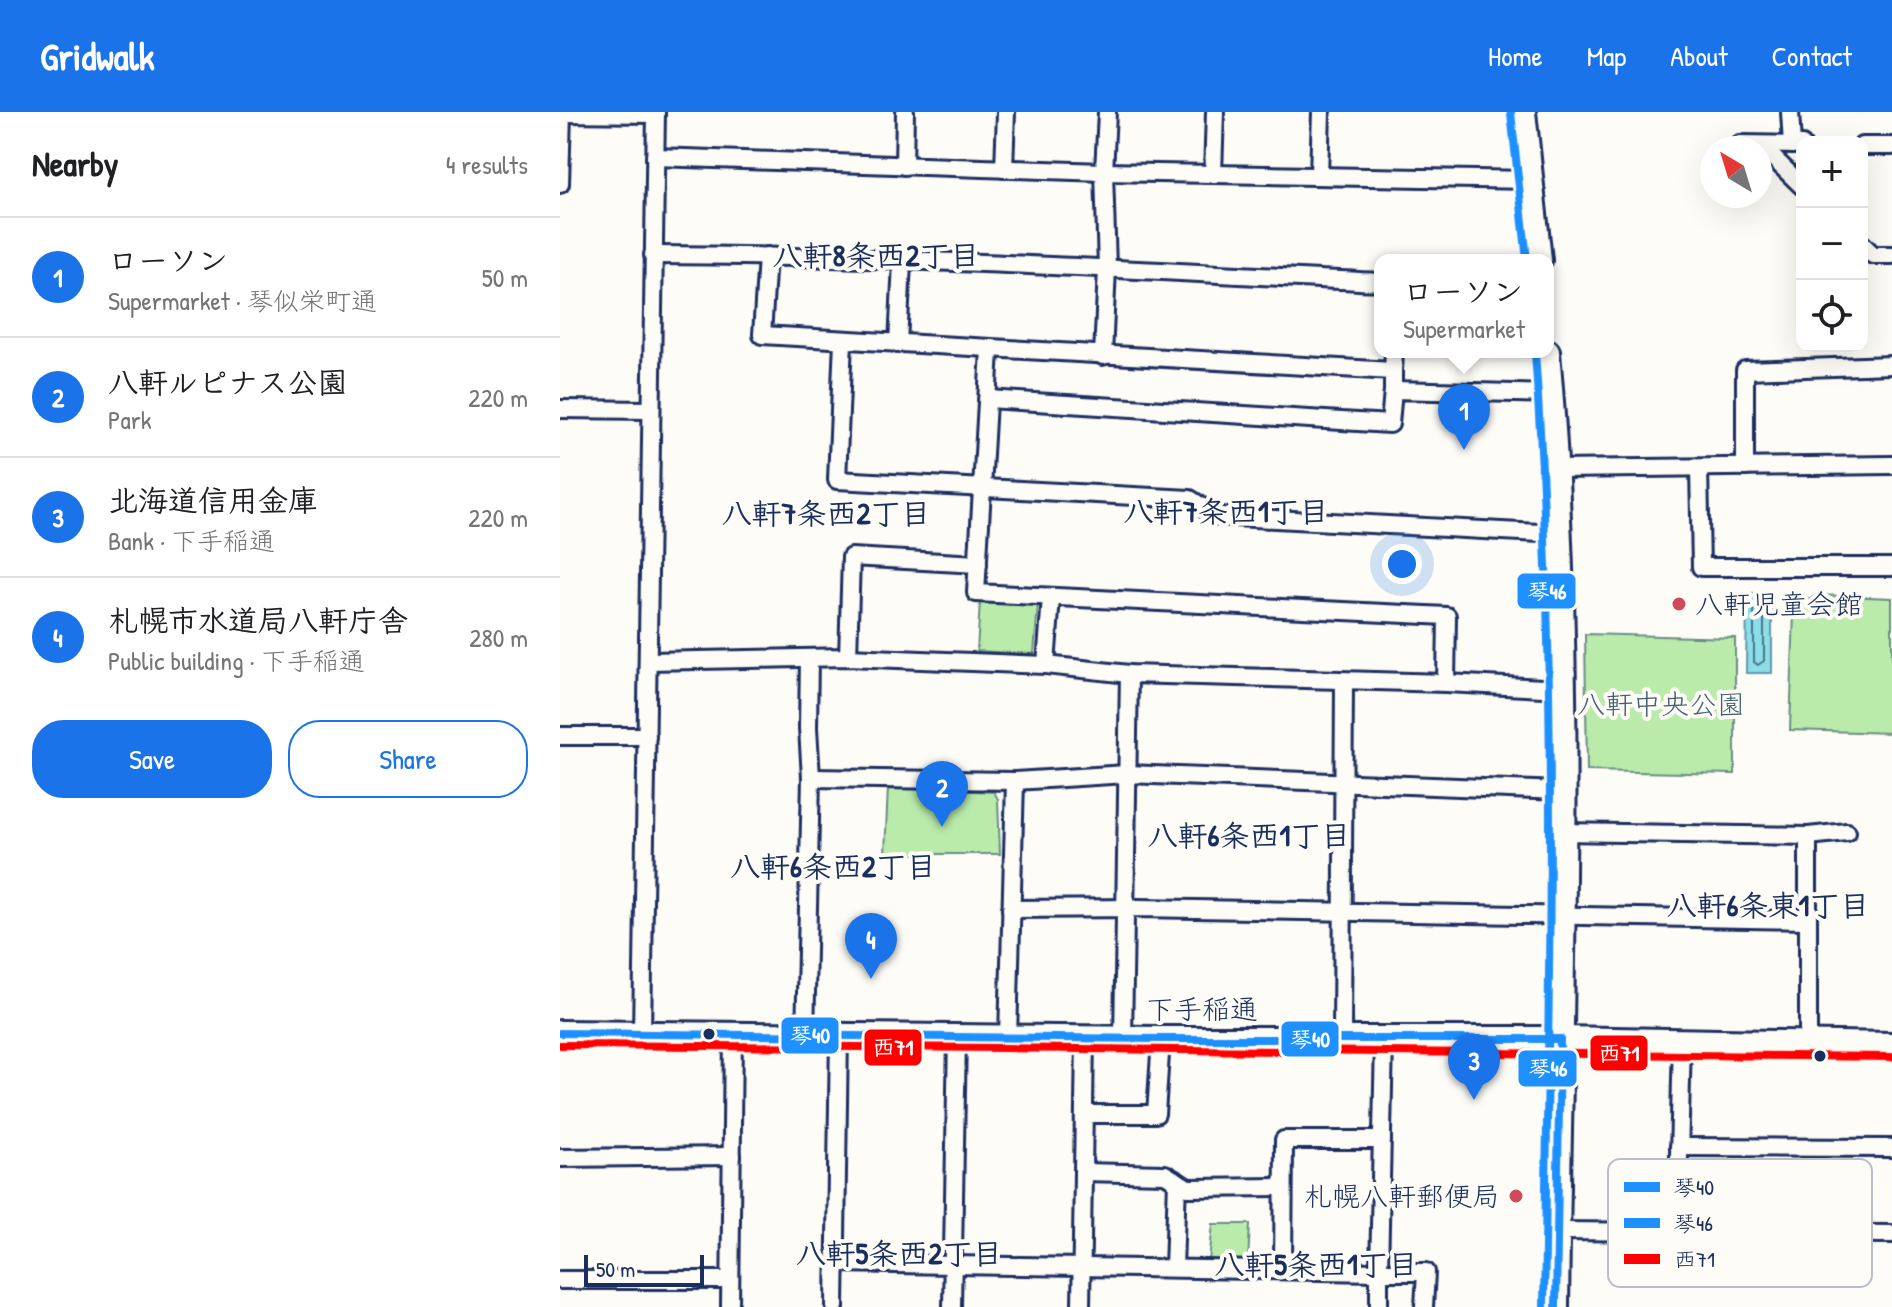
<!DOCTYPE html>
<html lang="en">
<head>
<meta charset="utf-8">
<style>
  body { margin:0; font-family:"Patrick Hand","Klee One",sans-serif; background:#f2f2f2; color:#202124 }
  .controls { position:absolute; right:24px; top:24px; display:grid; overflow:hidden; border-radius:16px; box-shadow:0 8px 32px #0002 }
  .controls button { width:72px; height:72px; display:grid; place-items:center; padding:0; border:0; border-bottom:2px solid #e0e0e0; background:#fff; color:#202124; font:40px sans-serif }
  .compass { position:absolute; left:1140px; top:24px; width:72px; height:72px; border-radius:50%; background:#fff; box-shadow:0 8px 32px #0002; rotate:322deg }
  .scale { position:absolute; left:24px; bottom:20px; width:120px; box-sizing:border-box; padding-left:8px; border:4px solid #1b2f5e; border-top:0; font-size:22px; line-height:28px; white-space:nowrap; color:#1b2f5e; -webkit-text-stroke:6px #fdfcf7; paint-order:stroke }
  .you { position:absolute; left:842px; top:452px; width:28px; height:28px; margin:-20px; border:6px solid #fff; border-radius:50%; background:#1a73e8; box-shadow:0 0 0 12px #1a73e833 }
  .badge { display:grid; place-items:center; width:52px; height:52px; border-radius:50%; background:#1a73e8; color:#fff; font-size:26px; font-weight:700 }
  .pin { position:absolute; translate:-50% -66px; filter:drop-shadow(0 2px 4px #0008) }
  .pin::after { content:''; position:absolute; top:42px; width:28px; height:24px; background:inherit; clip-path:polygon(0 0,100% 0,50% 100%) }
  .popup { position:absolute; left:814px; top:142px; width:180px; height:104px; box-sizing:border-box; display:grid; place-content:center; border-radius:16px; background:#fff; filter:drop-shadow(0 2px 6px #0005); font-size:26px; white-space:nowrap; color:#757577 }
  .popup b { font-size:30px; color:#202124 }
  .popup::after { content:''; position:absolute; left:50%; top:100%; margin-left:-16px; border:16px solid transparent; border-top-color:#fff }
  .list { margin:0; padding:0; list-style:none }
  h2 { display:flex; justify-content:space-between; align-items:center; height:104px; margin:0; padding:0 32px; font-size:34px }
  h2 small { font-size:26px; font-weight:400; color:#757577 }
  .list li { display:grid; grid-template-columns:52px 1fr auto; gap:24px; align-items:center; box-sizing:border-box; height:120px; padding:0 32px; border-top:2px solid #e0e0e0 }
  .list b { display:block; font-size:30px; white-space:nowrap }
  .list p { margin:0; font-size:26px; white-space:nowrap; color:#757577 }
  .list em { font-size:26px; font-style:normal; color:#757577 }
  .actions { display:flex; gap:16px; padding:24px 32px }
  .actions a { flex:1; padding:18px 0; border:2px solid #1a73e8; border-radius:32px; text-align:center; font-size:28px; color:#1a73e8 }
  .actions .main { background:#1a73e8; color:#fff }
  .icon { flex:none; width:44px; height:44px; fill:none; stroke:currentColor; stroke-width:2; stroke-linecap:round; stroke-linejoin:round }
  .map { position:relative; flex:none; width:1332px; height:1195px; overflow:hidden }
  header { display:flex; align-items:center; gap:48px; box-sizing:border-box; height:112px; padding:0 40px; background:#1a73e8; color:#fff }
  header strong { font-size:38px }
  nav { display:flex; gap:44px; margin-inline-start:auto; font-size:28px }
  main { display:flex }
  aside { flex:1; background:#fff }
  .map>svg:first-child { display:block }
</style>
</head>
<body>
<header>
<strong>Gridwalk</strong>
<nav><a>Home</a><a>Map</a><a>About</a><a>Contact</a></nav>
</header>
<main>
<aside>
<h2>Nearby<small>4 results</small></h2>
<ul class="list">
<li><span class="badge">1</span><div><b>ローソン</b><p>Supermarket · 琴似栄町通</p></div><em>50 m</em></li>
<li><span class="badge">2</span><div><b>八軒ルピナス公園</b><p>Park</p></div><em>220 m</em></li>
<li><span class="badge">3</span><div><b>北海道信用金庫</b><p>Bank · 下手稲通</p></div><em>220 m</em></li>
<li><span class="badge">4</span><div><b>札幌市水道局八軒庁舎</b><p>Public building · 下手稲通</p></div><em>280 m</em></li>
</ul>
<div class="actions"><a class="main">Save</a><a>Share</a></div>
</aside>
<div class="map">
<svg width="1332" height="1195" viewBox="0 0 1332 1195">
  <rect width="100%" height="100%" fill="#fdfcf7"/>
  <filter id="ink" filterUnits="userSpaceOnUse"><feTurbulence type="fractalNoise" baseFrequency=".0125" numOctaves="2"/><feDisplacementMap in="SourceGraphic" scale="16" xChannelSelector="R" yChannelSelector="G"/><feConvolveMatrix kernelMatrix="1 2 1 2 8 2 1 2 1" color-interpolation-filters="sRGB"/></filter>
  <g filter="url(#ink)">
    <!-- green -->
    <g fill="#baebab" stroke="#6a8d84" stroke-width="2">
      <polygon points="1256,483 1332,486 1332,621 1230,618 1234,499"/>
      <polygon points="420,490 478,492 474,542 417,539"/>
      <polygon points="1025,522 1175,526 1175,662 1027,659"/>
      <polygon points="328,675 434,680 438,687 440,742 325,742"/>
      <polygon points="653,1112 690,1112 688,1150 649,1149"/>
    </g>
    <!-- water -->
    <polygon fill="#8cdde6" stroke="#5f97b0" stroke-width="2" points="1187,481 1212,481 1212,561 1186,561"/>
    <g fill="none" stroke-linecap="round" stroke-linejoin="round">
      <!-- shore -->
      <polygon stroke="#487594" stroke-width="2" points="1201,489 1204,493 1204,549 1198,553 1194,550 1194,493"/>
      <defs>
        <g id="minor">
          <polyline points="1230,0 1232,33"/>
          <polyline points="0,1 96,2"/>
          <polyline points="1180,32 1242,33"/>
          <polyline points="1200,33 1242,74"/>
          <polyline points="1302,34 1332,34"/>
          <polyline points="95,45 544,60 970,68"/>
          <polyline points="344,54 345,0"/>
          <polyline points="444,57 446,0"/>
          <polyline points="653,62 655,0"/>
          <polyline points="759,63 761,0"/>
          <polyline points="0,72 2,1"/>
          <polyline points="1302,132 1313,143 1332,143"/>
          <path d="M93,143C335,144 578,158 820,170"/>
          <polyline points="207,144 202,223 833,259 833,278"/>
          <polyline points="283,229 277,368 630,387 656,404 1000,422"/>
          <polyline points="338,232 342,150"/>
          <polyline points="430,238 416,481 887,504 886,571"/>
          <polyline points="543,244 547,156 544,60 547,0"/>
          <polyline points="833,259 834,240"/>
          <polyline points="428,287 830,312 833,278 991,282"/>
          <polyline points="0,297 91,298"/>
          <polyline points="1185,355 1185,258 1332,253"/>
          <polyline points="1139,356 1141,455 1332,455"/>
          <polyline points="997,357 1332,353"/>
          <polyline points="288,545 291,445 418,452"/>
          <polyline points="88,549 288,545 486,553 569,562 886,571 1002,577"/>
          <polyline points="486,553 491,485"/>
          <polyline points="0,624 87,624"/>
          <polyline points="251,666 455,669 567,662 1002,679"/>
          <polyline points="1002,720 1248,724 1287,720"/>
          <polyline points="1248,724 1248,932"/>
          <polyline points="451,797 578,796 1246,808"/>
          <polyline points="82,922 96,0"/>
          <polyline points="245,924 251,666 248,616 249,547"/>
          <polyline points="448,925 455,669"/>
          <polyline points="563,926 569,562"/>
          <polyline points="782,927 784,569"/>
          <polyline points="524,1002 596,1002 601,927"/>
          <polyline points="1119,1035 1332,1036"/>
          <polyline points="0,1046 172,1044"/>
          <polyline points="523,1060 605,1062 628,1076 723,1075"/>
          <polyline points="997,1119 1332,1122"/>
          <polyline points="1117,1121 1122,929"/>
          <polyline points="276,1151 819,1160 824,928"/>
          <polyline points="614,1156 617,1069"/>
          <polyline points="723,1158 724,1028 822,1028"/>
          <polyline points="0,1168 170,1168"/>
          <polyline points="170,1195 173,922"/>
          <polyline points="275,1195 279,923"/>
          <polyline points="392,1195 397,925"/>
          <polyline points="521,1195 525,926"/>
          <polyline points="819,1195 819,1160 866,1160 864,1195"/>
        </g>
        <g id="secondary">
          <polyline points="963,0 979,148"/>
          <path d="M987,240C1015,556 1000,878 996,1195"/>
          <polyline points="0,921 601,927 1000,927 1332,933"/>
        </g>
      </defs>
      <!-- minor casing -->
      <use href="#minor" stroke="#1b2f5e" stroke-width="22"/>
      <!-- secondary casing -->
      <use href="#secondary" stroke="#1b2f5e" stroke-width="30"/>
      <!-- minor -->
      <use href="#minor" stroke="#fdfcf7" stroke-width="16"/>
      <!-- secondary -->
      <use href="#secondary" stroke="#fdfcf7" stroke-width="24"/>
      <defs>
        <g id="bus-1">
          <polyline points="0,921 601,927 1000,927"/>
          <polyline points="996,1195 1000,927"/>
        </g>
        <g id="bus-2">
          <polyline points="951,1 967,148"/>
          <path d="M975,241C998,559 989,876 984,1195"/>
        </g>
        <path id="bus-3" d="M0,933C444,937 888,937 1332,945"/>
      </defs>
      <!-- bus-1 casing -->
      <use href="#bus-1" stroke="#fdfcf7" stroke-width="14"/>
      <!-- bus-2 casing -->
      <use href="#bus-2" stroke="#fdfcf7" stroke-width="14"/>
      <!-- bus-3 casing -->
      <use href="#bus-3" stroke="#fdfcf7" stroke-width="14"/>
      <!-- bus-1 -->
      <use href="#bus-1" stroke="#1e90ff" stroke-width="8"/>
      <!-- bus-2 -->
      <use href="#bus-2" stroke="#1e90ff" stroke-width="8"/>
      <!-- bus-3 -->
      <use href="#bus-3" stroke="#f00" stroke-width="8"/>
    </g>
  </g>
  <!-- markers -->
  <g fill="#d1495b" stroke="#fdfcf7" stroke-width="3">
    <circle cx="1119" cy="492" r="8"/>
    <circle cx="956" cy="1084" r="8"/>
  </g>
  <g fill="#1b2f5e" stroke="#fdfcf7" stroke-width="3">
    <circle cx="149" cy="922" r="7"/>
    <circle cx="1260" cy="944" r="7"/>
  </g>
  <g text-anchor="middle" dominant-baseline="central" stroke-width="8" stroke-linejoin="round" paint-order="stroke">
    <!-- poi labels -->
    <g font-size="28" fill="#1b2f5e" stroke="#fdfcf7" text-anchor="start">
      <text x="1135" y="492">八軒児童会館</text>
      <text x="940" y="1084" text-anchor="end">札幌八軒郵便局</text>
    </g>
    <!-- park labels -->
    <g font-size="28" fill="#435e71" stroke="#fdfcf7">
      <text x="1101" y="592">八軒中央公園</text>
    </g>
    <!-- street labels -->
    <g font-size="28" fill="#1b2f5e" stroke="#fdfcf7">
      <text x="642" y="897">下手稲通</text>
    </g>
    <!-- neighbourhood labels -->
    <g font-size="30" font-weight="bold" fill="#1b2f5e" stroke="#fdfcf7">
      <text x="316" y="143">八軒8条西2丁目</text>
      <text x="666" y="399">八軒7条西1丁目</text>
      <text x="266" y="401">八軒7条西2丁目</text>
      <text x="689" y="723">八軒6条西1丁目</text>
      <text x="273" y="754">八軒6条西2丁目</text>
      <text x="1208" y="793">八軒6条東1丁目</text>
      <text x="339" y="1141">八軒5条西2丁目</text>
      <text x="756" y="1152">八軒5条西1丁目</text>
    </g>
  </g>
  <!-- legend -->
  <rect x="1048" y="1047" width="264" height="128" rx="12" fill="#fdfcf7" stroke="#b9bec9" stroke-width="2"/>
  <rect x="1064" y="1070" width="36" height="10" fill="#1e90ff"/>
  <rect x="1064" y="1106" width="36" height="10" fill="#1e90ff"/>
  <rect x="1064" y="1142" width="36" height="10" fill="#f00"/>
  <g font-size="22" fill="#1b2f5e">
    <text x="1114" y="1083">琴40</text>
    <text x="1114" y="1119">琴46</text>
    <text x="1114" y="1155">西71</text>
  </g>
  <g stroke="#fdfcf7" stroke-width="3">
    <rect x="956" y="460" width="61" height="38" rx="8" fill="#1e90ff"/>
    <rect x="220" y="904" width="60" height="39" rx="8" fill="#1e90ff"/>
    <rect x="720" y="908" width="60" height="38" rx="8" fill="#1e90ff"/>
    <rect x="303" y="916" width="60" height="39" rx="8" fill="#f00"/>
    <rect x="1029" y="922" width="60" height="38" rx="8" fill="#f00"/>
    <rect x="957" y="937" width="61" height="39" rx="8" fill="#1e90ff"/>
  </g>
  <g font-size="22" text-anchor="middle" font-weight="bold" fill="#fff">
    <text x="987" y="487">琴46</text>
    <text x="250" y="931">琴40</text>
    <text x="750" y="935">琴40</text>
    <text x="333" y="943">西71</text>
    <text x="1059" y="949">西71</text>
    <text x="988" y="964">琴46</text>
  </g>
</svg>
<div class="controls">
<button>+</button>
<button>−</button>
<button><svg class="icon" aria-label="locate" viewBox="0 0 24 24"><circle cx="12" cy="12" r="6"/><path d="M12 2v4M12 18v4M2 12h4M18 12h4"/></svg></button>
</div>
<svg class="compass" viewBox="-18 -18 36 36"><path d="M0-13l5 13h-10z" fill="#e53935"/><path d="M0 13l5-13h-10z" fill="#757577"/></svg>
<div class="scale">50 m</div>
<div class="you"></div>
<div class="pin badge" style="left:904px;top:338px">1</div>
<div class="popup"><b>ローソン</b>Supermarket</div>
<div class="pin badge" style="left:382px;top:715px">2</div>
<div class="pin badge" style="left:914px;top:988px">3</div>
<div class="pin badge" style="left:311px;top:867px">4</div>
</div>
</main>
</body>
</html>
